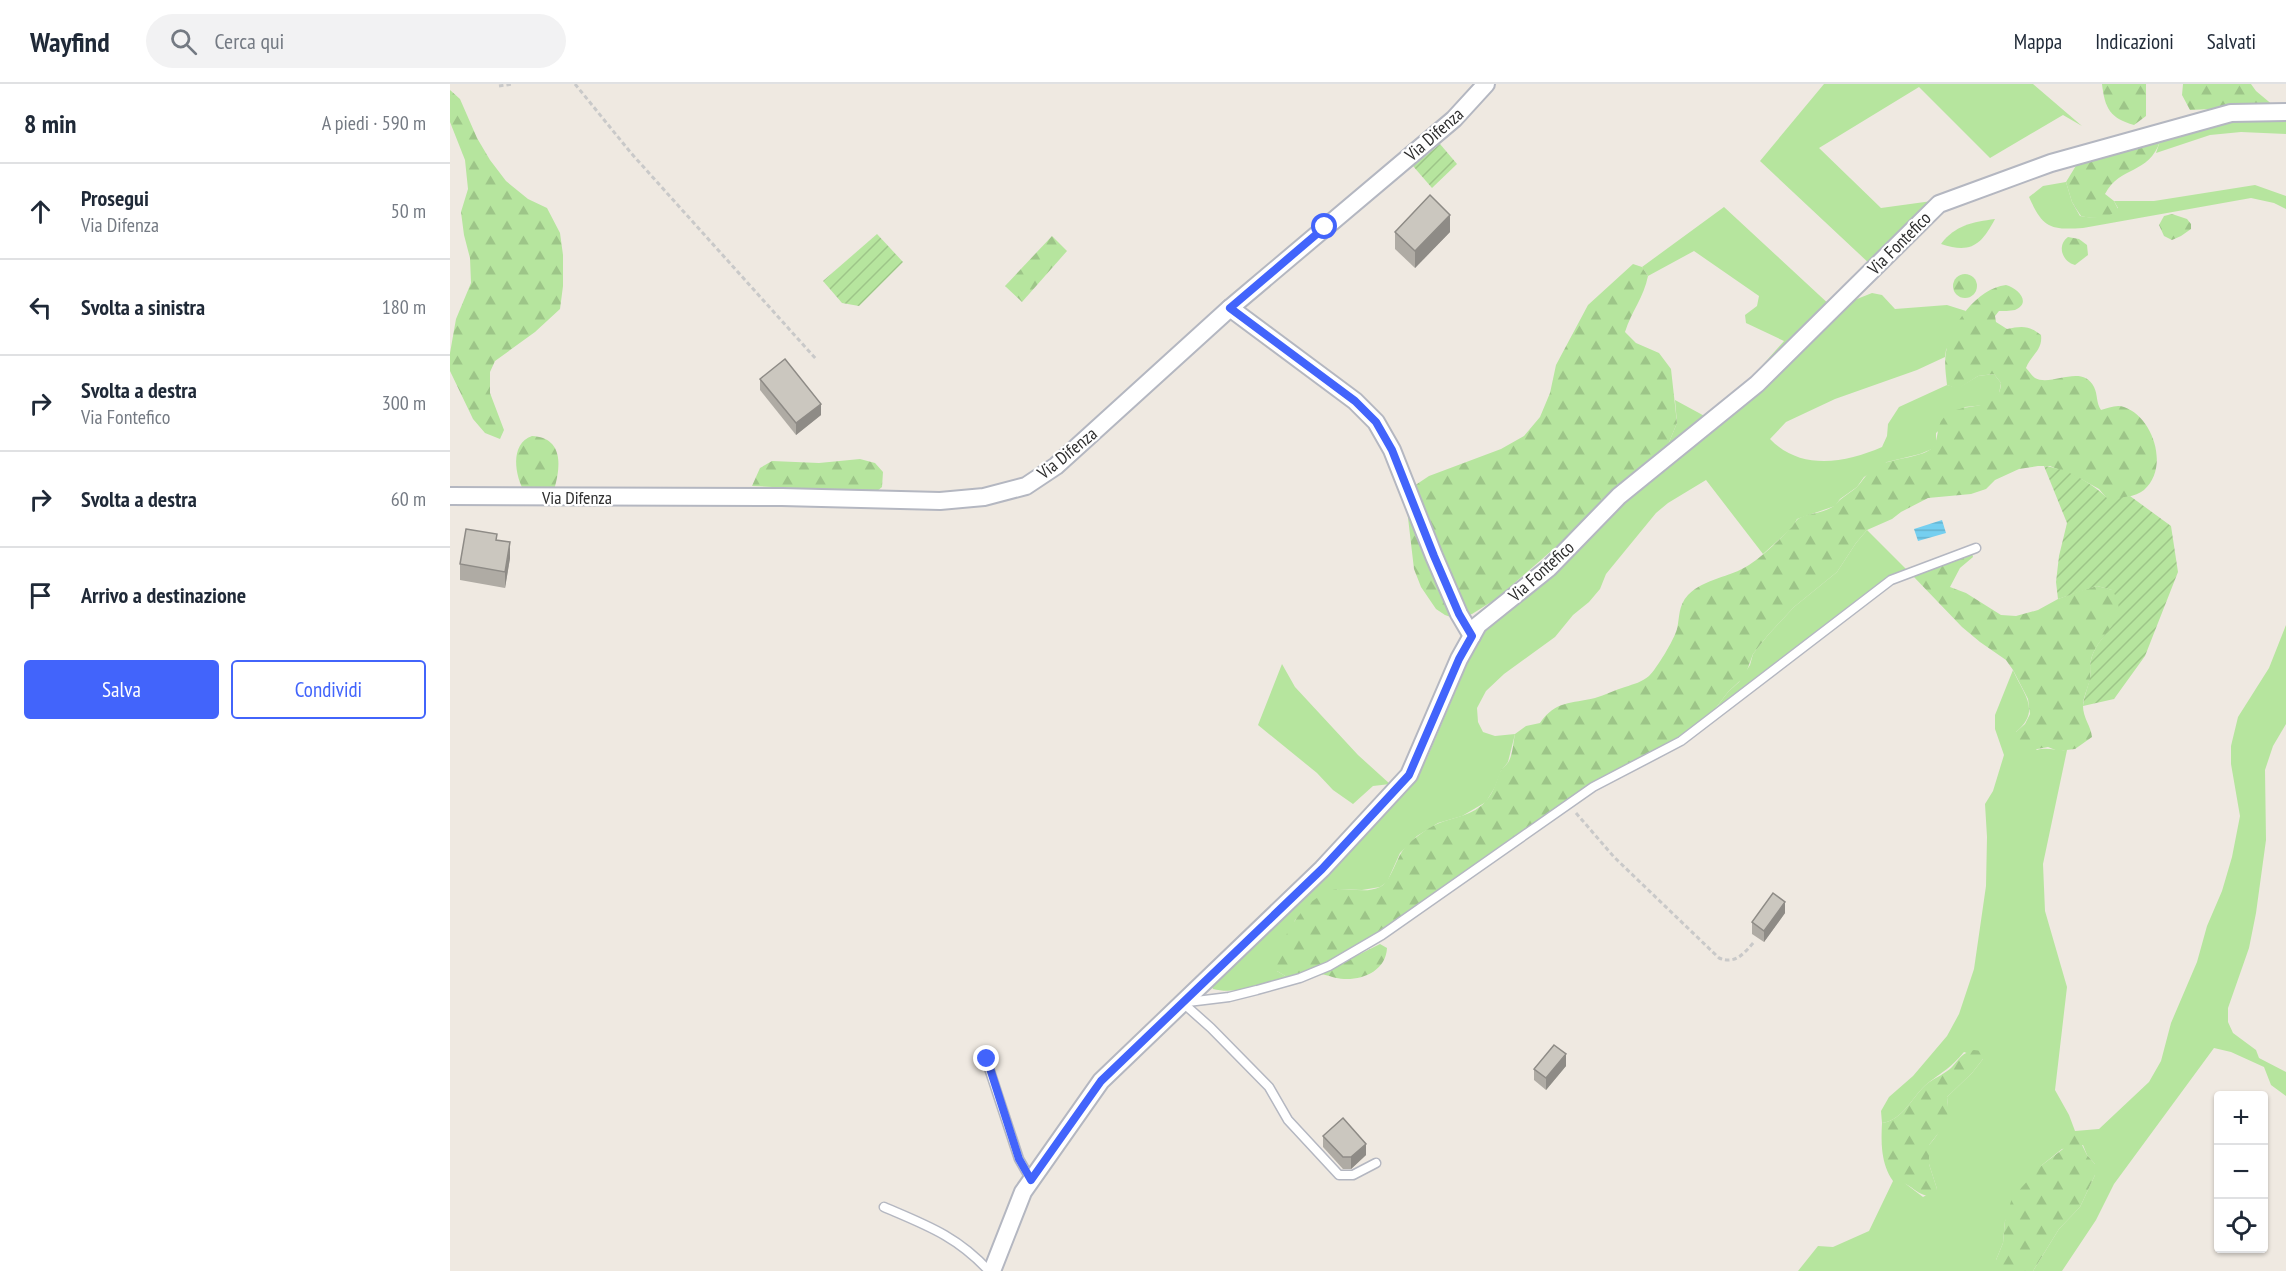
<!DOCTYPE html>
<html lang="it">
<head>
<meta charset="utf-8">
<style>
  body { margin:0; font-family:"PT Sans Narrow",sans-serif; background:#f2f2f3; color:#1f2937 }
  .controls { position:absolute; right:18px; bottom:18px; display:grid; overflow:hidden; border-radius:6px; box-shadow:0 2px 4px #0004 }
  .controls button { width:54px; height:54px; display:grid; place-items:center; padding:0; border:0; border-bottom:2px solid #e0e1e3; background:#fff; color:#1f2937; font:30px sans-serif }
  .stop { position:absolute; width:18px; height:18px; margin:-14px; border:4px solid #4264fb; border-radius:50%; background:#fff }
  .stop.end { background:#4264fb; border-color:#fff; box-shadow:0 2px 6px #0008 }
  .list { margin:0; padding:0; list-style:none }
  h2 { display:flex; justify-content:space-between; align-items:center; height:78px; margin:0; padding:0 24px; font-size:26px }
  h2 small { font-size:20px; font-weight:400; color:#747a83 }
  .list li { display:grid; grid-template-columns:39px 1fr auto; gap:18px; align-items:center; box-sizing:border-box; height:96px; padding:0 24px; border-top:2px solid #e0e1e3 }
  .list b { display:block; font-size:22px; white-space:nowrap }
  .list p { margin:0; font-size:20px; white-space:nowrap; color:#747a83 }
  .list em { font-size:20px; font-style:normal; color:#747a83 }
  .actions { display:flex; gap:12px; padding:18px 24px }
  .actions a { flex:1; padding:14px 0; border:2px solid #4264fb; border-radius:6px; text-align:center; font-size:21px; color:#4264fb }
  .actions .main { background:#4264fb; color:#fff }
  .icon { flex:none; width:33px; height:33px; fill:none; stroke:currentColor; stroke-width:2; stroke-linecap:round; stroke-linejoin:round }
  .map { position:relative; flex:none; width:1836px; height:1187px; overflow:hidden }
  header { display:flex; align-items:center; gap:36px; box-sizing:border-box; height:84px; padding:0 30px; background:#fff; border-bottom:2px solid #e0e1e3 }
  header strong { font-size:28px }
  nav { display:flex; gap:33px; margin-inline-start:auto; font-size:21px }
  .search { width:420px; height:54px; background:#f2f2f3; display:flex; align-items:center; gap:15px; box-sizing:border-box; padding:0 21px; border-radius:33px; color:#747a83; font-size:22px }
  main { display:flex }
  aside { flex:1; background:#fff }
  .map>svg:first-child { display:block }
</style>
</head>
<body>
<header>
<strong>Wayfind</strong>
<div class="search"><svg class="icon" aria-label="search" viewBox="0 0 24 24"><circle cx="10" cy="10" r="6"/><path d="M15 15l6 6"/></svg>Cerca qui</div>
<nav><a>Mappa</a><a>Indicazioni</a><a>Salvati</a></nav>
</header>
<main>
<aside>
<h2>8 min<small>A piedi · 590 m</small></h2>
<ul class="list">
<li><svg class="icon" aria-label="ahead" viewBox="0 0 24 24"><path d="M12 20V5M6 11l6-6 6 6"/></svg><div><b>Prosegui</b><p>Via Difenza</p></div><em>50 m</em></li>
<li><svg class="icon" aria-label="left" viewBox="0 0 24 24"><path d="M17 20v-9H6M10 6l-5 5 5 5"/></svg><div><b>Svolta a sinistra</b></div><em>180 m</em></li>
<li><svg class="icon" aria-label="right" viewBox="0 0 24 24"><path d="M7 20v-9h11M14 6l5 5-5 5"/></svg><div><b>Svolta a destra</b><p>Via Fontefico</p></div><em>300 m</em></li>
<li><svg class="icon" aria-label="right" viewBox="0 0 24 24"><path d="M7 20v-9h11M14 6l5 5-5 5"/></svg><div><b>Svolta a destra</b></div><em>60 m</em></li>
<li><svg class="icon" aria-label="arrive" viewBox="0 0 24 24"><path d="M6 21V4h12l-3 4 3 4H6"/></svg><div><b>Arrivo a destinazione</b></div></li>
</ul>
<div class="actions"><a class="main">Salva</a><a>Condividi</a></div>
</aside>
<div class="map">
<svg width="1836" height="1187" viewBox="0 0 1836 1187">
  <defs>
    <pattern id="forest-firs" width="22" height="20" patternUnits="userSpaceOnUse" patternTransform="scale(1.5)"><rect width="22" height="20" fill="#b6e59e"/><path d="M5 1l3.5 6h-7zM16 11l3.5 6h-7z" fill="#9dc588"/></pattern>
    <pattern id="garden-furrows" width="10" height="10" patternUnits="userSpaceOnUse" patternTransform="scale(1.5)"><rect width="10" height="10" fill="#b6e59e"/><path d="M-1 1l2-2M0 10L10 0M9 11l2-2" fill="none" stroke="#9dc588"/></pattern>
    <pattern id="water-rules" width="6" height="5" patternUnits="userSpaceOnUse" patternTransform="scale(1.5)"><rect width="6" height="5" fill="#75cff0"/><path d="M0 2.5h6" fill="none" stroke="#66b2ce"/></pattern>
  </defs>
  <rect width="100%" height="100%" fill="#efe9e1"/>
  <!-- grass -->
  <g fill="#b6e59e">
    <polygon points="1374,0 1583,0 1632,42 1613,31 1540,74 1469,3 1369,64 1431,124 1482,117 1422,182 1310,77"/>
    <polygon points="1773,33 1836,35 1836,50 1791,48 1760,51 1706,69 1710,57"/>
    <path d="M1616,98L1622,118L1630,132C1645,135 1656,133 1668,124L1664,117H1704L1805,101L1836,112V125L1824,119L1801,114L1633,144C1600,146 1593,144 1579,113L1593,102Z"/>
    <polygon points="1274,123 1382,223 1305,294 1310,284 1334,257 1296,239 1295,231 1307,222 1309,212 1244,167 1198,192 1192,183"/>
    <path d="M1545,135C1531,161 1521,170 1491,160C1505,141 1523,138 1545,135Z"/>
    <path d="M1422,209L1432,211L1445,225L1497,221L1516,227L1496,266L1495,273L1467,286L1385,315L1336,338L1320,355C1351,387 1395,379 1432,363L1437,352L1438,340L1449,323L1497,301L1508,304L1528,292L1544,290L1551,299L1548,315L1535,321L1515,323L1486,349V360L1482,365L1470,370L1437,378L1414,393L1407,403L1390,415L1385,422L1347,435L1342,444L1313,470L1256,396L1218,419L1206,429L1156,490L1150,505L1139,518L1123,531L1105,553L1054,590L1036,607L1027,624L1028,638L1033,648L1045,652L1065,650L1058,678L1051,687L1045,703L1036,718L1012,732L988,739L967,752L950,769L937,798L930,803L912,806L888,805L876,810L863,818L845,836L827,887L837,893C814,900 786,911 763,905L760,899L887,777L957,706L977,674L1032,545L1181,406L1270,339L1367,253L1402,217Z"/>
    <polygon points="1225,316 1260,335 1215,368 1227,339"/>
    <polygon points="1417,446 1456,485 1412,515 1265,625 1278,608 1289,598 1300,581 1303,570 1318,551 1344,523 1387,488 1406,459"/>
    <path d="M1836,541V640L1823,662L1815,686L1816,756L1806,829L1799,864L1778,924V938L1783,949L1806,966L1809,974L1836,988V1012L1821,1001L1814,983L1781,968L1764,964L1664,1100L1646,1136L1612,1187H1583L1609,1145L1630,1123L1645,1091V1080L1637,1071L1633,1061L1612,1065L1592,1081L1555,1137L1553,1159L1546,1176V1187H1348L1368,1162L1383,1163L1419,1147L1443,1097H1452L1473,1113L1487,1105L1479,1080V1061C1491,1048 1499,1031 1497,1013L1522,989L1533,975L1514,968C1501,984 1492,988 1478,999C1462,1012 1454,1036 1432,1039L1431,1027L1439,1013L1463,992L1497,952L1509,930L1524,885L1536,802L1537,753L1535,720L1543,707L1554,671L1545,645V631L1563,586C1573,610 1592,626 1566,648L1587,666C1598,663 1606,667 1617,666L1593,780L1595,827L1617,903L1605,1006L1619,1031L1625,1047L1649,1045L1699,998L1711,977L1721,939L1747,878L1757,842L1772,807L1782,773L1790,732L1781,680V662L1788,633L1819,584Z"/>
    <polygon points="832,580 845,603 908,671 940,700 923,702 903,720 883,706 867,689 808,641"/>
  </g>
  <!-- forest -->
  <g fill="url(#forest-firs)">
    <path d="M1652,0H1696V32L1684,41C1660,34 1655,25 1652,0Z"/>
    <polygon points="1733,0 1801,0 1806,7 1824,22 1740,26 1732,11"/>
    <polygon points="0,6 10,15 27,54 40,76 56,97 78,115 97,124 110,149 113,171 113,202 110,225 85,248 45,277 40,288 40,309 54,346 50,355 35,349 23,335 0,287 0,269 6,235 21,199 20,174 14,151 11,128 18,105 15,76 0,38"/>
    <path d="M1710,57C1699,91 1670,81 1655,110L1664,117L1668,125C1660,135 1642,135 1631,132L1622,118L1616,98L1627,80Z"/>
    <polygon points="1722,130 1737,135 1741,140 1741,145 1731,152 1722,156 1714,152 1709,141 1714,132"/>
    <polygon points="602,152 617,167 572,218 555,202"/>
    <path d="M1618,153L1629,155L1637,161L1638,171L1625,181C1613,178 1606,162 1618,153Z"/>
    <path d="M1183,180L1192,183L1198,192C1194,213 1181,228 1175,248L1186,259L1209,269L1221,285L1227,339L1215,368L1046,515L1022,530L1006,535L995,531L986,525L971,503L964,485L955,408L979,392L1051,365L1074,352L1090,333L1100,309L1106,281L1138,221Z"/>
    <circle cx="1515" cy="202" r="12"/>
    <path d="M1556,201C1568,204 1582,219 1565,226C1560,227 1553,227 1549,227L1545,232L1546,238L1557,245C1571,242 1579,241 1591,251C1593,266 1581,271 1576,284C1579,287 1582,292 1585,294C1602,303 1632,279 1644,303C1648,311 1646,319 1651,326C1658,324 1667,320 1674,323C1703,333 1720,383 1694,406C1686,413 1669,414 1659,417L1649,405L1631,395L1600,382H1588L1569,385L1545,396L1536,405L1521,410L1478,414L1451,428L1442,435L1417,446L1406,459L1387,488L1344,523L1318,551L1303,570L1295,592L1278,608L1265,625L1236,650L1189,675L880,880L837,893L827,887C824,859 859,806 889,805C903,805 918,809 930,803C942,797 946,772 957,761C966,753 976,745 987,740C1004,733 1023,732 1036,717C1044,708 1046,698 1050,688C1052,684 1057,681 1059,677C1063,669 1063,659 1065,650L1076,642L1090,639C1106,616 1121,620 1145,614C1155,611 1165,606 1175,603C1184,600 1192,598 1199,592C1207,584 1224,556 1227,545C1230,532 1228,522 1238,511C1255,494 1279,494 1299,481C1314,471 1327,458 1340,445C1343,443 1345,437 1348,435C1359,428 1376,430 1386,420C1392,413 1400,409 1407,403C1413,397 1417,388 1425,383C1441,374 1470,374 1481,365C1489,359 1486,344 1492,336C1510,313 1549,333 1551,299L1544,290L1528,292L1508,305L1497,301C1496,290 1494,280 1496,268C1501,241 1527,204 1556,201Z"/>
    <path d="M82,352C116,354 110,387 103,409H75C65,393 59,360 82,352Z"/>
    <polygon points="410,375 425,379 433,388 432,403 426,408 302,402 310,384 322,377 369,379"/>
    <path d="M1522,469L1523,473L1510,484L1500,503L1516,509L1551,531L1566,532L1588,526L1608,515L1633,506L1647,502L1663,506C1684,538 1648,547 1641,576C1639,582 1641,589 1640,595C1638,604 1633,613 1633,622C1633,634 1641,642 1642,653L1625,665L1608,667L1598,663L1576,667L1563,661L1566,648L1575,640L1580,630L1578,615L1563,586L1556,576L1530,558L1512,543L1463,492Z"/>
    <path d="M930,860L937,864C936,886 914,896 894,895C886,895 879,891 870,890Z"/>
    <path d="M1524,966L1532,967L1533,975L1522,989L1497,1013L1498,1037L1479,1061V1080L1487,1105L1484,1112C1464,1113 1464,1098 1443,1097C1431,1080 1431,1059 1432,1039C1454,1036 1462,1012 1478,999C1486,993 1495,990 1502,983C1510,974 1512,969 1524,966Z"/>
    <polygon points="1625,1047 1637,1071 1645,1080 1645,1091 1630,1123 1609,1145 1583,1187 1546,1187 1546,1176 1553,1159 1555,1137 1562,1114 1592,1081 1613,1065"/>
  </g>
  <!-- garden -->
  <g fill="url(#garden-furrows)">
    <polygon points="990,60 1007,80 982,104 963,82"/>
    <polygon points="427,150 453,178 409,222 392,219 373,197"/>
    <path d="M1594,382C1617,384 1644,400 1659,416L1680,412L1721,442L1728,488L1695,572L1664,615L1633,622C1634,612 1638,603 1640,594C1641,588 1639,582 1641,576C1648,547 1683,537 1662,506L1647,502L1608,515L1606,498L1609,472L1617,439Z"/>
  </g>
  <!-- water -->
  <polygon fill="url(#water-rules)" points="1492,436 1496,449 1468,457 1464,445"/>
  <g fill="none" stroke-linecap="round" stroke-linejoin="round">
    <defs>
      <g id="service">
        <polyline points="738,918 779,913 807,906 850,894 879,882 932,851 1143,703 1231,657 1441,496 1526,464"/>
        <polyline points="733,919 761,944 819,1003 838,1036 889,1091 903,1091 926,1079"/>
        <polyline points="536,975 569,1075 581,1096"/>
        <path d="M434,1123C476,1141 507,1152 539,1187"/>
      </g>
      <g id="minor">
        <polyline points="780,224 905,317 926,338 942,366 984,472 1009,530 1022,552"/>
        <polyline points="0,412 332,413 490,417 534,413 576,402 606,382 780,224 1004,35 1036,0"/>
        <polyline points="542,1187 573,1108 651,997 872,785 959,691 1009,575 1028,541 1099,484 1169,412 1307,300 1489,120 1601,79 1781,29 1836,28"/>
      </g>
    </defs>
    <!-- service casing -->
    <use href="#service" stroke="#b4b7c1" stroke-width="11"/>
    <!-- minor casing -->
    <use href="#minor" stroke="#b4b7c1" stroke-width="20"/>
    <!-- path -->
    <g stroke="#c9c9c9" stroke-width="3" stroke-dasharray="4.5 3" stroke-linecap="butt">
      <polyline points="125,0 181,69 366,275"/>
      <polyline points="49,2 63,0"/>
      <path d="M1126,729L1164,773L1269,874C1286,881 1294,869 1305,857"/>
    </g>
    <!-- service -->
    <use href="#service" stroke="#fff" stroke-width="8"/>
    <!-- minor -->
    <use href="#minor" stroke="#fff" stroke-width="16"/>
  </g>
  <!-- wall -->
  <g fill="#afaba4">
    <polygon points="945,148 1000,148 965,184 945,165"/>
    <polygon points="310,295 371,331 346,351 310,306"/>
    <polygon points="47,456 60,474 55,504 10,496 10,480"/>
    <polygon points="1335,829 1314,858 1302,850 1302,838"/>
    <polygon points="1116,982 1096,1006 1084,996 1084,985"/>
    <polygon points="873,1052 916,1071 901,1085 893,1085 873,1063"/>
  </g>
  <!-- shaded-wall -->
  <g fill="#8e8b86">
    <polygon points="1000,131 1000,148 965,184 965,167"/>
    <polygon points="371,320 371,331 346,351 346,339"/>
    <polygon points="60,458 60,474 55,504 55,488"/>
    <polygon points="1335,818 1335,829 1314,858 1314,847"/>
    <polygon points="1116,970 1116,982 1096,1006 1096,994"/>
    <polygon points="916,1060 916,1071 901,1085 901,1073"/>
  </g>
  <!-- building -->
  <g fill="#cbc7bf" stroke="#8e8b86" stroke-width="1.5">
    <polygon points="980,111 1000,131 965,167 945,148"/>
    <polygon points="335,275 371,320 346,339 310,295"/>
    <polygon points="16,445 47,450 46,456 60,458 55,488 10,480"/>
    <polygon points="1323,809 1335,818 1314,847 1302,838"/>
    <polygon points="1104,961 1116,970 1096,994 1084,985"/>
    <polygon points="893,1034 916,1060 901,1073 893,1073 873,1052"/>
  </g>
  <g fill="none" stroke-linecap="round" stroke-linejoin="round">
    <!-- route -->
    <polyline stroke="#4264fb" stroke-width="8" points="537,975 569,1075 581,1096 651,997 872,785 959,691 1009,575 1022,552 1009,530 984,472 942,366 926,338 905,317 780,224 875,143"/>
  </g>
  <g text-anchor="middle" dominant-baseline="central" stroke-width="4.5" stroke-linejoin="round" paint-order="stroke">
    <!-- street labels -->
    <g font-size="18" fill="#2e2e2e" stroke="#fff">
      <text transform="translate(984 50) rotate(-41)">Via Difenza</text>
      <text transform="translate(1449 159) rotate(-45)">Via Fontefico</text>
      <text transform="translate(617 369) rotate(-39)">Via Difenza</text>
      <text x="127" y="413">Via Difenza</text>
      <text transform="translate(1091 487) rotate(-42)">Via Fontefico</text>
    </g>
  </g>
</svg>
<div class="controls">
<button>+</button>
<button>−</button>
<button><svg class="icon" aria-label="locate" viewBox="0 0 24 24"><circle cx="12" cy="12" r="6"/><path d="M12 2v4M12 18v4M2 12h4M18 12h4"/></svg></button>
</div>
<div class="stop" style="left:875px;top:143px"></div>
<div class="stop end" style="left:537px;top:975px"></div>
</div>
</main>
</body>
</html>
